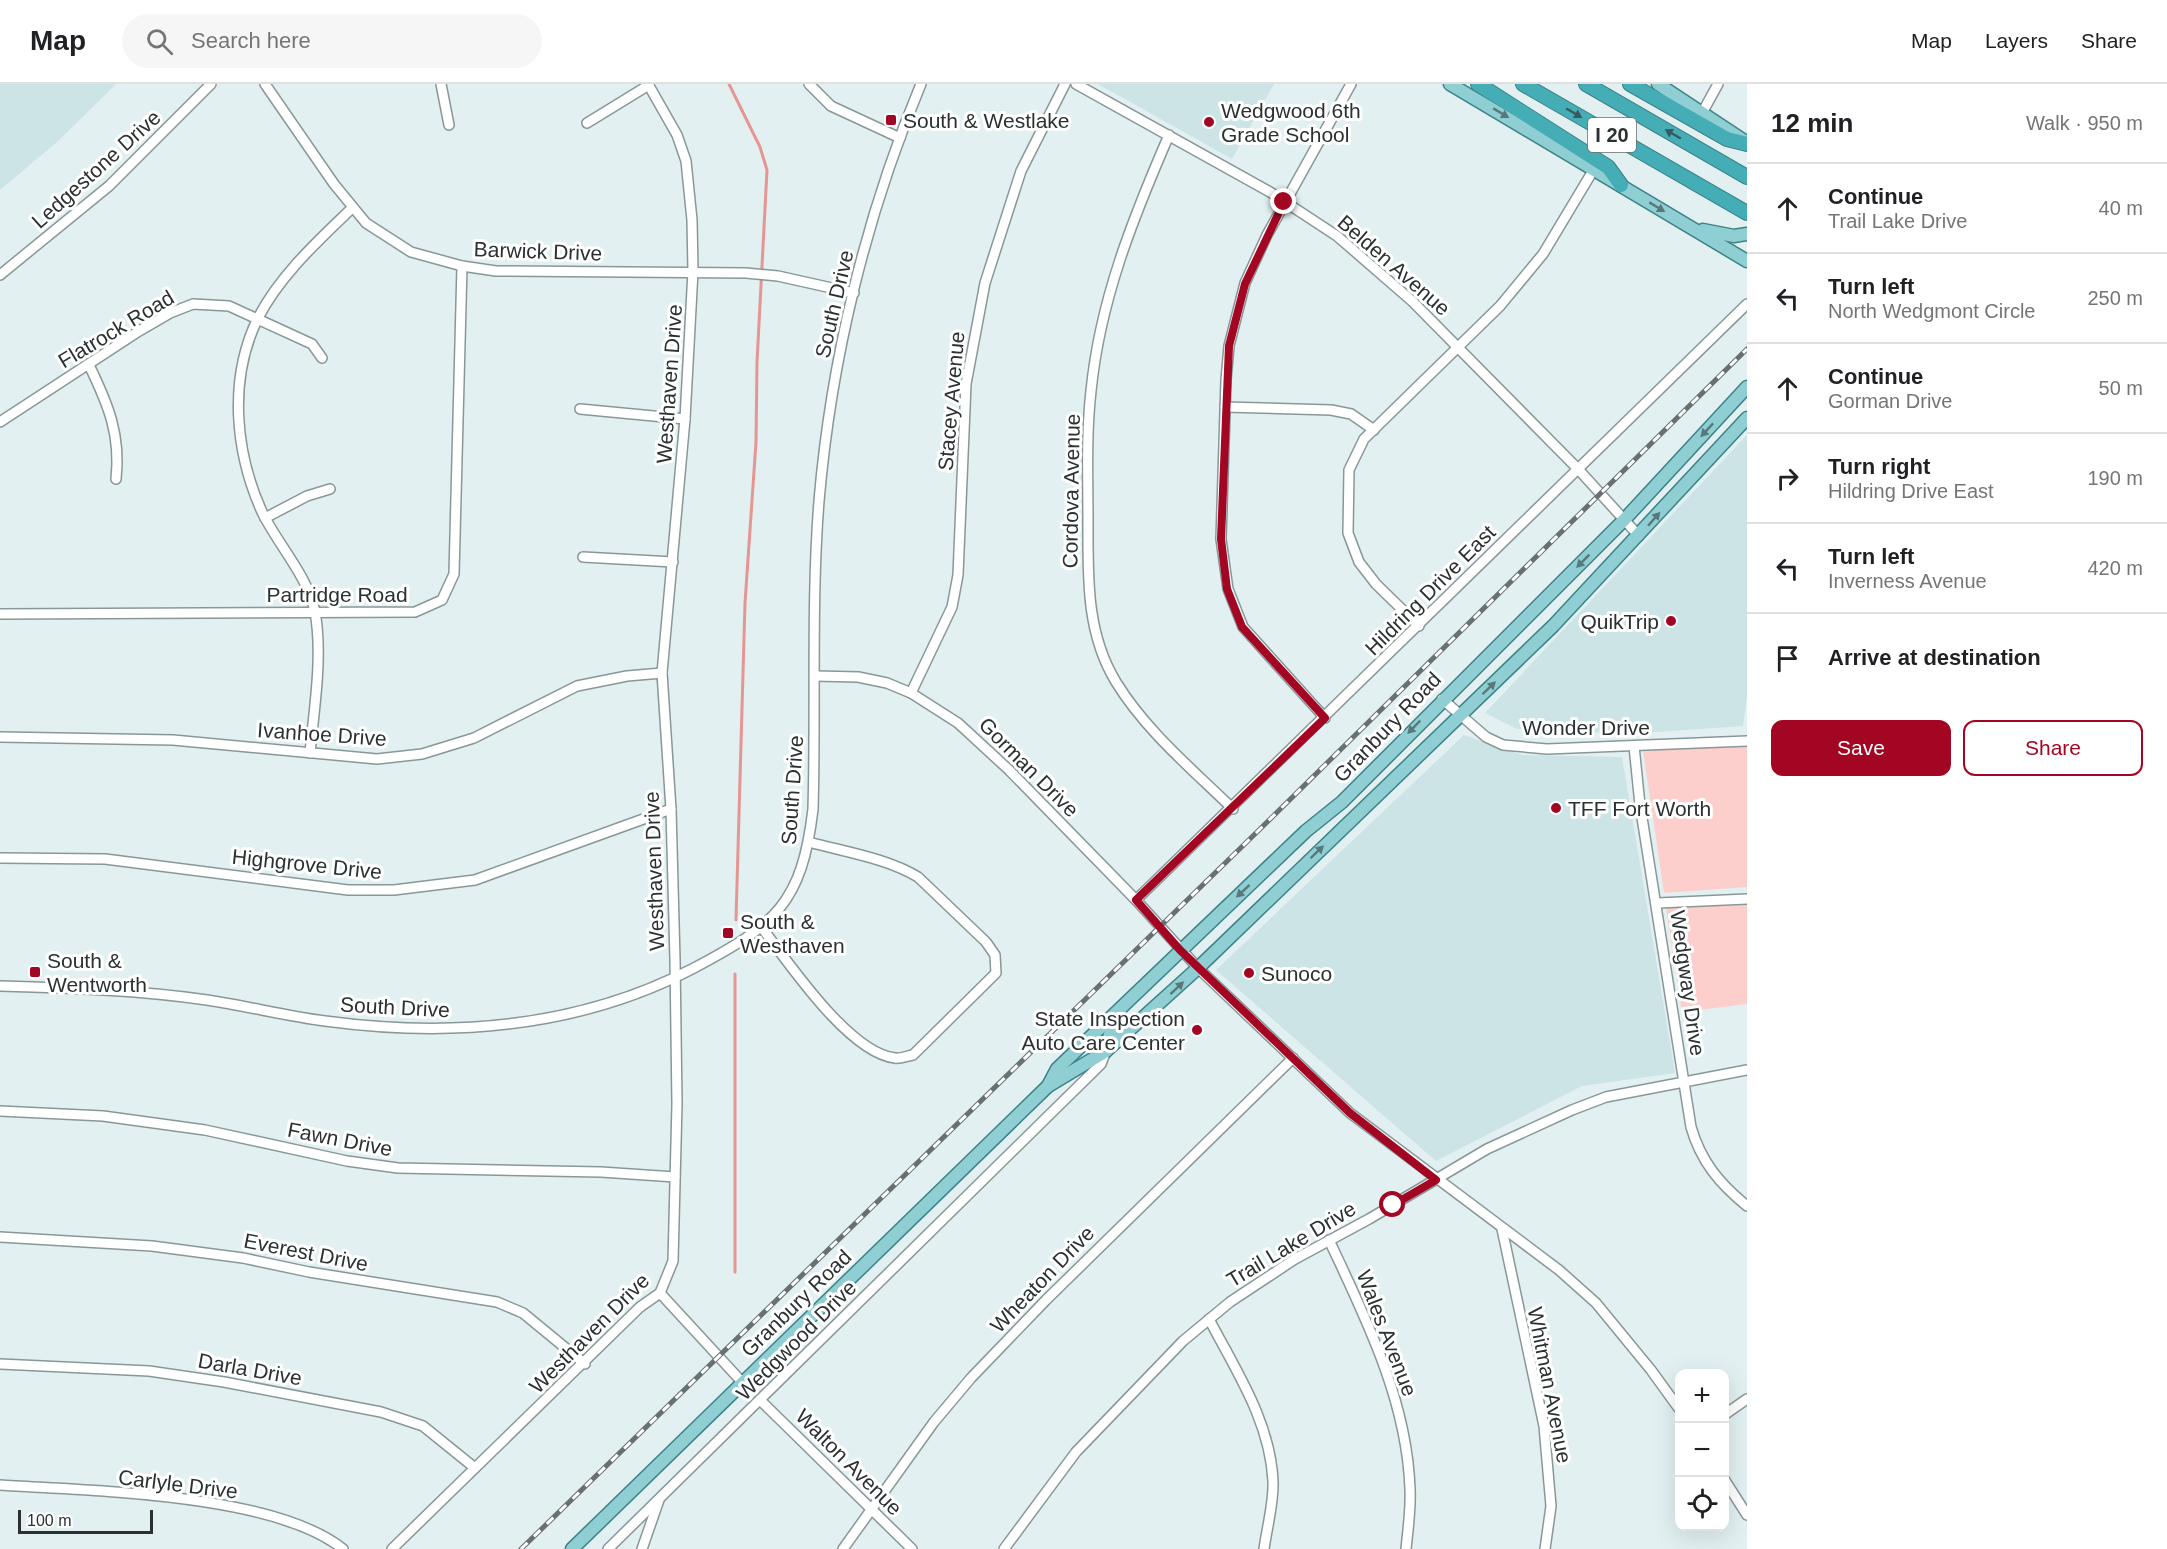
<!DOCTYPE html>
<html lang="en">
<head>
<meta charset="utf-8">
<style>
  body { margin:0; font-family:Arial,sans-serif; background:#f6f6f6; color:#202124 }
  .controls { position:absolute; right:18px; bottom:18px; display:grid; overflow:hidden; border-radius:12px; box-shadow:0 6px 24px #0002 }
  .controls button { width:54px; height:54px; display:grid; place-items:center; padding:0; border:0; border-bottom:2px solid #e0e0e0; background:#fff; color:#202124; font:30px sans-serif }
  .scale { position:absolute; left:18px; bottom:15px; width:135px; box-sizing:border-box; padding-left:6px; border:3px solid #2b3131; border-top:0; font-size:16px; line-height:21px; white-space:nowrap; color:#2b3131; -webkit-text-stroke:4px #fff; paint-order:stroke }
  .stop { position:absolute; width:18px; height:18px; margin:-14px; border:4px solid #a30622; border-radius:50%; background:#fff }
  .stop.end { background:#a30622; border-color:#fff; box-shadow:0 2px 6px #0008 }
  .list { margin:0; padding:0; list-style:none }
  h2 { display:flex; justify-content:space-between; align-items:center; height:78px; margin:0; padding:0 24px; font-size:26px }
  h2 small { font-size:20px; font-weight:400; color:#757577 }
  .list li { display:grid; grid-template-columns:39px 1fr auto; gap:18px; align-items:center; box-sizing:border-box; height:90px; padding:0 24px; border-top:2px solid #e0e0e0 }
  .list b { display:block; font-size:22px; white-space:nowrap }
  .list p { margin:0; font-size:20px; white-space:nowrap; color:#757577 }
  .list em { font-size:20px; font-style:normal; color:#757577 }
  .actions { display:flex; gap:12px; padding:18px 24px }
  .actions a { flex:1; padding:14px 0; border:2px solid #a30622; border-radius:12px; text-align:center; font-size:21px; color:#a30622 }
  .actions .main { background:#a30622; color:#fff }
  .icon { flex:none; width:33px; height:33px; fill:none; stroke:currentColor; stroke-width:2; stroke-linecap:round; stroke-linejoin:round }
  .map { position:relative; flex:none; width:1747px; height:1465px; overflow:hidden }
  header { display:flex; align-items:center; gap:36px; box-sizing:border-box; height:84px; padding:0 30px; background:#fff; border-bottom:2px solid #e0e0e0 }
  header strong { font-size:28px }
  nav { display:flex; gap:33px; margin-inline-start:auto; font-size:21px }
  .search { width:420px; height:54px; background:#f6f6f6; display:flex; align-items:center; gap:15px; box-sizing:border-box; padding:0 21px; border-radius:33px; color:#757577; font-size:22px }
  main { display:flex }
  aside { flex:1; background:#fff }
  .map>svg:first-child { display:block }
</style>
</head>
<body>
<header>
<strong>Map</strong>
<div class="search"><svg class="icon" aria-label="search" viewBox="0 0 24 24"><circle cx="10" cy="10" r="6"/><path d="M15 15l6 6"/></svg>Search here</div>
<nav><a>Map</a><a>Layers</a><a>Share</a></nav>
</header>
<main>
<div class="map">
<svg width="1747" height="1465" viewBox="0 0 1747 1465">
  <rect width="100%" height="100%" fill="#e2f0f2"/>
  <!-- built -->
  <g fill="#cce4e5">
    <polygon points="0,0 116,0 58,57 0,106"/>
    <polygon points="1098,0 1274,0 1232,75"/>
    <polygon points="1747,351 1747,613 1743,642 1627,650 1517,645 1485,629"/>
    <polygon points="1464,651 1522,671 1622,673 1675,989 1582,1002 1436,1077 1216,886"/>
  </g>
  <!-- green -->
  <g fill="#fccfcc">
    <polygon points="1747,658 1747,803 1664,809 1643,666"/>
    <polygon points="1747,820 1747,920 1682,928 1666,824"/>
  </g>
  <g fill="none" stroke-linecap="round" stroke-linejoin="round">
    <!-- stream -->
    <g stroke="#e59693" stroke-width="3">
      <polyline points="729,0 760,63 767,86 757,278 756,358 745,519 736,836"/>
      <polyline points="735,1188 735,890"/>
    </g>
    <defs>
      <g id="minor">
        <polyline points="265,0 334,100 366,139 411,168 462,182 496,187 746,189 778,192 854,209"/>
        <polyline points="441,0 449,41"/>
        <polyline points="809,0 831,22 900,54"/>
        <polyline points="1076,0 1270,108 1337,152 1412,217 1578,385 1639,452"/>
        <polyline points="1702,29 1718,0"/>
        <polyline points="587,39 649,1"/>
        <path d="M1169,51C1133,134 1100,216 1091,307C1086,351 1088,395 1088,439C1088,493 1086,549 1116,598C1146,647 1192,685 1233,725"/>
        <polyline points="0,191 109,102 211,0"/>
        <path d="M89,281C108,320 121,351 116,395"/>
        <polyline points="1225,323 1331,326 1351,330 1374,346"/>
        <polyline points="580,325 685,335"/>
        <polyline points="0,338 139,247 170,229 193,220 229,222 312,260 322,274"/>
        <polyline points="265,434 307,412 330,405"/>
        <polyline points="583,473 673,478"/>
        <polyline points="0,530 415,528 442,516 454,490 462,182"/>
        <polyline points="1419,542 1376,500 1359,478 1348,449 1349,386 1364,355 1500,222 1543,170 1594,85"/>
        <polyline points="815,592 858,593 887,599 911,609 958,639 1009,686 1136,816 1198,884 1350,1029 1559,1186 1596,1219 1651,1286 1680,1326"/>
        <polyline points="911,609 952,523 958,491 966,300 985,199 1021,87 1065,0"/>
        <polyline points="1442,615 1486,653 1503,661 1547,665 1747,657"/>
        <polyline points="1325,634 1243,543 1228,505 1221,455 1226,296 1229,262 1245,199 1267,151 1351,0"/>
        <polyline points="0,653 173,656 377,675 422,670 474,654 577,602 627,592 662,589"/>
        <path d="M1634,662L1640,721L1691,1043C1701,1078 1720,1100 1747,1122"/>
        <path d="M310,669C314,625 323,572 315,528C308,492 278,461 262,428C235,368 228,295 258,234C280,191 318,157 352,124"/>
        <polyline points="0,774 105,775 348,806 394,806 475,796 671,725"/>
        <polyline points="1136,816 1747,220"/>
        <polyline points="1658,819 1747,815"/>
        <path d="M762,844C789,879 849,969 895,974C900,975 907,972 913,971L996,889L995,871L986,858L918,793C886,774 845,768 809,758"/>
        <path d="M0,902C69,904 138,906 207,916C247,922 286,932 325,937C452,954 579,944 694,884C775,841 802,820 813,725C816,622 811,519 819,417C831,276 866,131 921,0"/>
        <polyline points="0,1027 103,1032 205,1046 347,1077 398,1084 601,1088 675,1093"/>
        <polyline points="1502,1145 1544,1342 1551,1422 1545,1465"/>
        <polyline points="0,1153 152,1162 243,1174 309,1188 497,1218 523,1229 585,1280"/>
        <path d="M1329,1156C1366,1235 1407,1316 1410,1405C1411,1425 1408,1445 1406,1465"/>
        <polyline points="660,1209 742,1298"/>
        <path d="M1209,1235C1236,1287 1270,1337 1273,1397C1274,1418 1267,1443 1264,1465"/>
        <polyline points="0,1280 149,1287 224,1298 381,1328 423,1342 475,1384"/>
        <polyline points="760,1316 912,1465"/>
        <polyline points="1724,1331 1747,1315"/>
        <polyline points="1724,1395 1747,1431"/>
        <path d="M0,1401C89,1407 273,1409 343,1465"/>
        <polyline points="392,1465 640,1223 660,1209 673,1177 677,1020 675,876 671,725 662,589 685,335 693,187 692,136 686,77 677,51 648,0"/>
        <polyline points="608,1465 1101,980 1106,967"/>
        <polyline points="642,1465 659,1416"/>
        <polyline points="843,1465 934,1338 971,1294 1046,1216 1293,974"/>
        <polyline points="1004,1465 1076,1368 1183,1257 1230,1218 1295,1175 1369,1135 1487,1065 1572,1026 1606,1013 1747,986"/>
      </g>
      <g id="major">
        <polyline points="1450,0 1747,177"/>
        <polyline points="1658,0 1746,58"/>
        <polyline points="1703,146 1734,152 1747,150"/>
        <polyline points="1106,967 1111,946 1122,934"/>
        <polyline points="1048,1002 1106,967 1198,884 1553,542 1747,334"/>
        <polyline points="572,1465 1048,1002 1057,985 1306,747 1342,718 1624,436 1747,303"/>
      </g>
      <g id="highway">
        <polyline points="1478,0 1608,83 1621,101"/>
        <polyline points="1523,0 1747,129"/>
        <polyline points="1586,0 1747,93"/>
        <polyline points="1630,0 1727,55 1747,60"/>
      </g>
    </defs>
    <!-- minor casing -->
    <use href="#minor" stroke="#899798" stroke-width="12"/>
    <!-- major casing -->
    <use href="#major" stroke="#3c8287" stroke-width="15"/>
    <!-- highway casing -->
    <use href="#highway" stroke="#3c8287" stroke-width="16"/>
    <!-- minor -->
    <use href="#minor" stroke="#fff" stroke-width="9"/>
    <!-- major -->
    <use href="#major" stroke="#8fced3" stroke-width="12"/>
    <!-- highway -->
    <use href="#highway" stroke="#45adb6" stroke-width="14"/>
    <defs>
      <polyline id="rail" points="521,1465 1257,748 1747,265"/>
    </defs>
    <!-- rail casing -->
    <use href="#rail" stroke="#687071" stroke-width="5"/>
    <!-- rail -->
    <use href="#rail" stroke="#fff" stroke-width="3" stroke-dasharray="9" stroke-linecap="butt"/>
  </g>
  <!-- one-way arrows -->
  <defs><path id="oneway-solid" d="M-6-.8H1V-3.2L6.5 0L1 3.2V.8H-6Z" transform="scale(1.5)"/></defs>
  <g fill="#58787a">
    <use href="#oneway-solid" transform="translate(1501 29) rotate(31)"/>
    <use href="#oneway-solid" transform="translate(1657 123) rotate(31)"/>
    <use href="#oneway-solid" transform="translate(1707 346) rotate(133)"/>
    <use href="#oneway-solid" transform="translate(1654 435) rotate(-49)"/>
    <use href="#oneway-solid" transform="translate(1583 477) rotate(135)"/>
    <use href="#oneway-solid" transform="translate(1489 604) rotate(-44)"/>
    <use href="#oneway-solid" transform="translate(1414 643) rotate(134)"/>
    <use href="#oneway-solid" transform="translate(1317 768) rotate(-44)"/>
    <use href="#oneway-solid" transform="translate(1243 807) rotate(137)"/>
    <use href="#oneway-solid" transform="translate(1177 904) rotate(-43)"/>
  </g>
  <g fill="#345c60">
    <use href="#oneway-solid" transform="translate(1574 29) rotate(30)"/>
    <use href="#oneway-solid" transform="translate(1673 50) rotate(-150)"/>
  </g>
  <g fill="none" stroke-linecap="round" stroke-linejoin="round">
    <!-- route -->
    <polyline stroke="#a30622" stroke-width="8" points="1284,118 1245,200 1229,262 1221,455 1227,505 1242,543 1325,634 1136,816 1180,866 1350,1029 1436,1096 1393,1121"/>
  </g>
  <!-- markers -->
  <g fill="#a30622" stroke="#fff" stroke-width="2">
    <rect x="885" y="30" width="12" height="12" rx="3"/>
    <circle cx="1209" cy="38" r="6"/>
    <circle cx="1671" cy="537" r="6"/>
    <circle cx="1556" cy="724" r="6"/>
    <rect x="722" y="843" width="12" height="12" rx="3"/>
    <rect x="29" y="882" width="12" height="12" rx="3"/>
    <circle cx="1249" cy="889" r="6"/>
    <circle cx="1197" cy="946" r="6"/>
  </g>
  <g text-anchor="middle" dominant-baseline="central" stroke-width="6" stroke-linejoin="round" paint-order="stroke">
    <!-- shield labels -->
    <rect fill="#fff" stroke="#6b6f6f" stroke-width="1.5" x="1588" y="34" width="48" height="34" rx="4.5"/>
    <g font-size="20" font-weight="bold" fill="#2b3131">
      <text x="1612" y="51">I 20</text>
    </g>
    <!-- poi labels -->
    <g font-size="21" fill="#2b3131" stroke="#fff" text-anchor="start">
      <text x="1221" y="26">Wedgwood 6th<tspan x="1221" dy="24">Grade School</tspan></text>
      <text x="903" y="36">South &amp; Westlake</text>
      <text x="1659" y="537" text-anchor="end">QuikTrip</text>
      <text x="1568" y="724">TFF Fort Worth</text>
      <text x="740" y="837">South &amp;<tspan x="740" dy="24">Westhaven</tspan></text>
      <text x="47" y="876">South &amp;<tspan x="47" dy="24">Wentworth</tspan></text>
      <text x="1261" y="889">Sunoco</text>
      <text x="1185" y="934" text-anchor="end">State Inspection<tspan x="1185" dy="24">Auto Care Center</tspan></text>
    </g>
    <!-- street labels -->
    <g font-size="21" fill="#2b3131" stroke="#fff">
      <text transform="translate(96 85) rotate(-42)">Ledgestone Drive</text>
      <text transform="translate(538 167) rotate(2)">Barwick Drive</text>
      <text transform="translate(1394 181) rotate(41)">Belden Avenue</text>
      <text transform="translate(834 220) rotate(-77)">South Drive</text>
      <text transform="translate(116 245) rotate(-31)">Flatrock Road</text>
      <text transform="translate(669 300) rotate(-86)">Westhaven Drive</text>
      <text transform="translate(951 317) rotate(-85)">Stacey Avenue</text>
      <text transform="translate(1071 407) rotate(-89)">Cordova Avenue</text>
      <text transform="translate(1430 506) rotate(-45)">Hildring Drive East</text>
      <text x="337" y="510">Partridge Road</text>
      <text transform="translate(1387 643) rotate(-46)">Granbury Road</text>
      <text x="1586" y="643">Wonder Drive</text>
      <text transform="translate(322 650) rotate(4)">Ivanhoe Drive</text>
      <text transform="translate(1029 683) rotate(45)">Gorman Drive</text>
      <text transform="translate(792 706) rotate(-86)">South Drive</text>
      <text transform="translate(307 780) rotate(6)">Highgrove Drive</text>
      <text transform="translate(654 787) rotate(-92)">Westhaven Drive</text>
      <text transform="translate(1688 899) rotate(82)">Wedgway Drive</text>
      <text transform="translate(395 923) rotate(3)">South Drive</text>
      <text transform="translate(340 1055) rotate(11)">Fawn Drive</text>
      <text transform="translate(1291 1160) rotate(-31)">Trail Lake Drive</text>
      <text transform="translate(306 1168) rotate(11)">Everest Drive</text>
      <text transform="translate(1042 1195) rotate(-46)">Wheaton Drive</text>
      <text transform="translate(796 1219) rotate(-44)">Granbury Road</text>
      <text transform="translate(589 1249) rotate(-45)">Westhaven Drive</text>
      <text transform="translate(1387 1249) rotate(69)">Wales Avenue</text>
      <text transform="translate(796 1256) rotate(-45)">Wedgwood Drive</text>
      <text transform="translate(250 1285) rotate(10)">Darla Drive</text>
      <text transform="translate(1550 1301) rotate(79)">Whitman Avenue</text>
      <text transform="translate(849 1378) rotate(45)">Walton Avenue</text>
      <text transform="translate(178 1400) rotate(7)">Carlyle Drive</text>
    </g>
  </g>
</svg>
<div class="controls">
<button>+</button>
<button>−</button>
<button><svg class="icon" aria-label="locate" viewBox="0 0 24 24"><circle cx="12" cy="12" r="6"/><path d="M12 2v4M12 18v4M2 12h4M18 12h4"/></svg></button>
</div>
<div class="scale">100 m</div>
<div class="stop" style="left:1393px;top:1121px"></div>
<div class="stop end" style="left:1284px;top:118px"></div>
</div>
<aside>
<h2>12 min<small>Walk · 950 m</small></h2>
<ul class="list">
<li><svg class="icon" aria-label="ahead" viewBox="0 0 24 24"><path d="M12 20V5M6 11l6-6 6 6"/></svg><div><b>Continue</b><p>Trail Lake Drive</p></div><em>40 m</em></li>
<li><svg class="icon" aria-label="left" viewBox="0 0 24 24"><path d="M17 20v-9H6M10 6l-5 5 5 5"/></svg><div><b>Turn left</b><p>North Wedgmont Circle</p></div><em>250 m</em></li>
<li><svg class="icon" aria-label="ahead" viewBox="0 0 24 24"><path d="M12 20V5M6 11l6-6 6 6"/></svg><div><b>Continue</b><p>Gorman Drive</p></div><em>50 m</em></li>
<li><svg class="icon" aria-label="right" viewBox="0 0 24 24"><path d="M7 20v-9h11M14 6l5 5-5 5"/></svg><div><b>Turn right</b><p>Hildring Drive East</p></div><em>190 m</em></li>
<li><svg class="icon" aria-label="left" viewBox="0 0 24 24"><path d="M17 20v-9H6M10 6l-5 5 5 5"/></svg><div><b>Turn left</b><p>Inverness Avenue</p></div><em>420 m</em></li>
<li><svg class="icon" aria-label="arrive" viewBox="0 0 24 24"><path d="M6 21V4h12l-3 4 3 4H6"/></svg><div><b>Arrive at destination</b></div></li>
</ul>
<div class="actions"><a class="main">Save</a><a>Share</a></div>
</aside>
</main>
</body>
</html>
